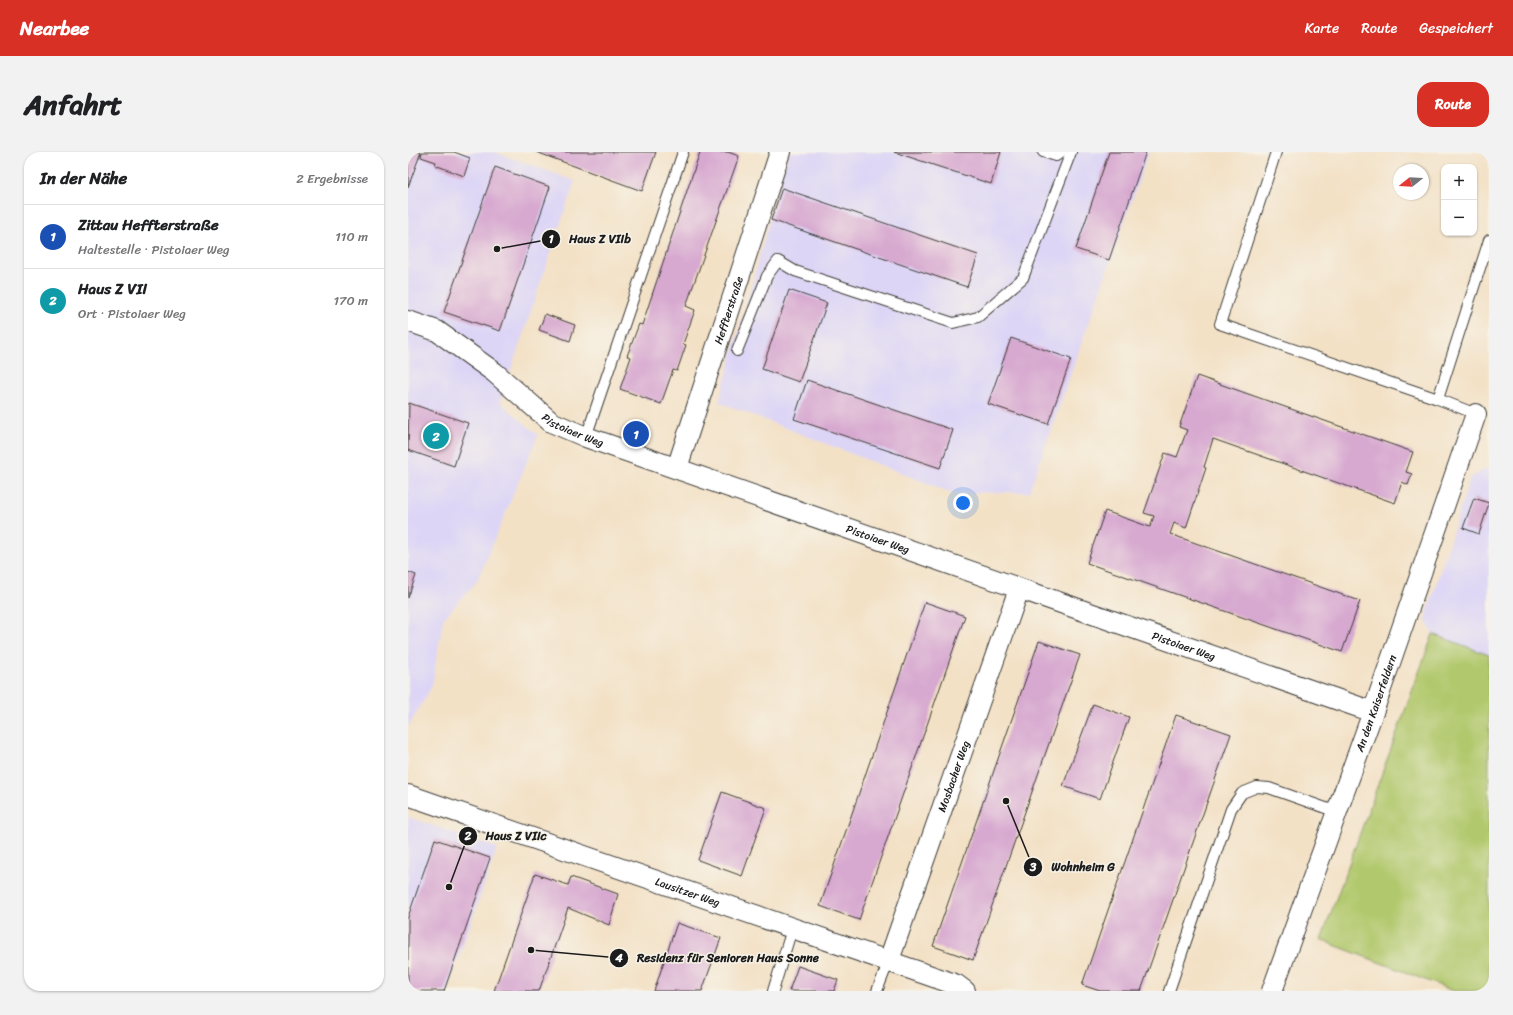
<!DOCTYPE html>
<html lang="de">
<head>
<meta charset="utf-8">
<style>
  body { margin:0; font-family:Sriracha,sans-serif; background:#f2f2f2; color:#202124 }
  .controls { position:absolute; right:12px; top:12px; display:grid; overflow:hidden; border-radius:8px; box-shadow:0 1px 3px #0004 }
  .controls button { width:36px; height:36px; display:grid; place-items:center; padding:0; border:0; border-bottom:1px solid #e0e0e0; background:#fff; color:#202124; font:20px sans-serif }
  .compass { position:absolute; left:985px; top:12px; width:36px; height:36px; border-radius:50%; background:#fff; box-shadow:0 1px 3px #0004; rotate:252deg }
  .you { position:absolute; left:555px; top:351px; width:14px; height:14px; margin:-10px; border:3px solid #fff; border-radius:50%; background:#1a73e8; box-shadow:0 0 0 6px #1a73e833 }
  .badge { display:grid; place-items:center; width:26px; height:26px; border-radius:50%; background:#d93025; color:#fff; font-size:13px; font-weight:700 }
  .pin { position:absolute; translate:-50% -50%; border:2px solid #fff; box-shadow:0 1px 4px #0006 }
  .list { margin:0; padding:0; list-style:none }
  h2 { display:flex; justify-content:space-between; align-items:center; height:52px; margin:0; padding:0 16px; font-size:17px }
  h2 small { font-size:13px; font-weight:400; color:#757577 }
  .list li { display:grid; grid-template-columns:26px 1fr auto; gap:12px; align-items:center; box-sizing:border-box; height:64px; padding:0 16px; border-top:1px solid #e0e0e0 }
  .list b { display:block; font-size:15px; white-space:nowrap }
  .list p { margin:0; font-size:13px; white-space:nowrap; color:#757577 }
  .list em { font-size:13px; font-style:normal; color:#757577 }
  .map { position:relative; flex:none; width:1081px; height:839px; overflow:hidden; border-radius:16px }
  header { display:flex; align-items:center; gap:24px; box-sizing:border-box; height:56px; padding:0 20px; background:#d93025; color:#fff }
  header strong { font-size:19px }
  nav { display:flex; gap:22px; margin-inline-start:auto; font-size:14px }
  .intro { display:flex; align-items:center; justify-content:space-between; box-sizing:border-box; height:96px; padding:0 24px }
  h1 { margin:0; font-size:28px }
  .button { padding:10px 18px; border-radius:16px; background:#d93025; color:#fff; font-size:14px; font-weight:700 }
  main { display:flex; gap:24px; padding:0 24px }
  aside { flex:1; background:#fff; border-radius:16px; box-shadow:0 1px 3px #0004 }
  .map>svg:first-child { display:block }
</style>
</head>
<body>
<header>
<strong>Nearbee</strong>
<nav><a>Karte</a><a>Route</a><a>Gespeichert</a></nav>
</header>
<div class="intro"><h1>Anfahrt</h1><a class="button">Route</a></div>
<main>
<aside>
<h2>In der Nähe<small>2 Ergebnisse</small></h2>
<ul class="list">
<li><span class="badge" style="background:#1a4fb4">1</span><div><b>Zittau Heffterstraße</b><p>Haltestelle · Pistoiaer Weg</p></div><em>110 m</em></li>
<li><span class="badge" style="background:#0f9aa8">2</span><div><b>Haus Z VII</b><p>Ort · Pistoiaer Weg</p></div><em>170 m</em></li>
</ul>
</aside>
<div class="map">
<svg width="1081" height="839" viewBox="0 0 1081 839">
  <rect width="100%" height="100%" fill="#f7f3e8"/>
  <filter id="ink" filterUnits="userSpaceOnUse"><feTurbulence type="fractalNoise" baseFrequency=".025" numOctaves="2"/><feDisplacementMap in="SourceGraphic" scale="8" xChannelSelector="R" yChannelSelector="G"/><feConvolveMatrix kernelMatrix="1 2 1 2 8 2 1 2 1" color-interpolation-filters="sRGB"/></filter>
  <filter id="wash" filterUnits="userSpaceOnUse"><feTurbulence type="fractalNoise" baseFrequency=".012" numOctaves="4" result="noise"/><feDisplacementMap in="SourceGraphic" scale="16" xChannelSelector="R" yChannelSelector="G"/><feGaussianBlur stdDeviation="0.9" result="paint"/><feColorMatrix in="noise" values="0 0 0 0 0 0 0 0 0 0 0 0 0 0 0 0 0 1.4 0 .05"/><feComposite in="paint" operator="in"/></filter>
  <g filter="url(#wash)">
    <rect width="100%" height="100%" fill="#f3e1c6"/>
    <!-- built -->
    <g fill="#ddd5f6">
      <polygon points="0,0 87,0 167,29 92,250 130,283 69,429 35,467 24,534 0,575"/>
      <polygon points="382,0 741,0 621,340 544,341 311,250 374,23"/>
      <polygon points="1081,315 1081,503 1025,482 1017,467 1062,326"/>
      <polygon points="0,665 89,696 39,839 0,839"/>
    </g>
    <!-- green -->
    <polygon fill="#b1c86c" stroke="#667244" points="1025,482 1081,503 1081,839 1046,839 913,788"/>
    <g id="blocks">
      <!-- building -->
      <g fill="#d7a8d0">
        <polygon points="0,0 13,0 0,35"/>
        <polygon points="14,0 46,0 62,6 56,24 27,13 28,10 13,5"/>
        <polygon points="128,0 248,0 234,39"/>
        <polygon points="292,0 320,0 331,4 278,154 287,158 275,192 278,193 269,219 265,218 253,252 212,237 223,205 219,204 231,172 234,173"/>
        <polygon points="486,0 593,0 583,32"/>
        <polygon points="701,0 738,0 701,108 668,97"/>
        <polygon points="87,15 142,35 92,179 36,160"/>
        <polygon points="374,36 570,103 559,135 363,68"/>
        <polygon points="381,138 419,151 391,230 354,217"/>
        <polygon points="137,162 167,173 162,189 131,178"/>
        <polygon points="603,186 663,207 640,272 580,252"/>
        <polygon points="789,224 1005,300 998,320 1004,322 1000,333 994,330 987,351 805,287 796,315 798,316 778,376 766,371 762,382 952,449 934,500 679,411 697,359 742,375 746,364 736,361 757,301 769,305 779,278 771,275"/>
        <polygon points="399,228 545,278 532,316 386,267"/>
        <polygon points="1,251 60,271 46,314 0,298"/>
        <polygon points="1066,346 1081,351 1071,382 1055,376"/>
        <polygon points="0,420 8,423 0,446"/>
        <polygon points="517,450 557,464 451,768 412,754"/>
        <polygon points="631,489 672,503 565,808 525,794"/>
        <polygon points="685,552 721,565 692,647 655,634"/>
        <polygon points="768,563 823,582 733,839 692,839 674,833"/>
        <polygon points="314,640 358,656 334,724 290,708"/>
        <polygon points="27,687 82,706 36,839 0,839 0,765"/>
        <polygon points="127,722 160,733 163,725 210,742 201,773 160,756 131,839 86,839"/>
        <polygon points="269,771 313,786 294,839 246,839"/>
        <polygon points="390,814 430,828 426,839 381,839"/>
      </g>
    </g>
  </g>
  <g filter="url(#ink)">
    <use href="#blocks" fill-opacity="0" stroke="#3c3a36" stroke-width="1"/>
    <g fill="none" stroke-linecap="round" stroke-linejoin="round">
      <defs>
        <g id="lane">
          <polyline points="635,0 648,4 653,0"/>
          <polyline points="868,0 812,172 1030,247 1068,262"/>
          <polyline points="329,199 359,124 370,109 387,119 545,171 570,165 615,126 663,0"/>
          <polyline points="1030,247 1081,88"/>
          <polyline points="178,285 275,0"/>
          <polyline points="365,839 384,777"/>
          <polyline points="469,839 480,811"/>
          <polyline points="761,839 823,657 834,641 849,635 861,636 929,660"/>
        </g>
        <g id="street">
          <path id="s1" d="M0,169L29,179L86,220L143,270L178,285L965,560"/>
          <path id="s2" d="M269,316L372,0"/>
          <path id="s3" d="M0,643L549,833L557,839"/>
          <path id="s4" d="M480,811L611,437"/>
          <path id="s5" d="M864,839L965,560L1068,262"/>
        </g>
      </defs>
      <!-- lane casing -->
      <use href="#lane" stroke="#3c3a36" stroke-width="12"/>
      <!-- street casing -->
      <use href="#street" stroke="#3c3a36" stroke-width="22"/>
      <!-- lane -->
      <use href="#lane" stroke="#fff" stroke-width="10"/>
      <!-- street -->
      <use href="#street" stroke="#fff" stroke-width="20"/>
    </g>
  </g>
  <g text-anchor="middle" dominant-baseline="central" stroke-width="3" stroke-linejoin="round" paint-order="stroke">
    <!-- street labels -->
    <g font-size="11" fill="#1c1c1c" stroke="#f7f3e8">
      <text stroke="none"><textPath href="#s2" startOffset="166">Heffterstraße</textPath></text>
      <text stroke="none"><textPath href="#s1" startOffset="200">Pistoiaer Weg</textPath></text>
      <text stroke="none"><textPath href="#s1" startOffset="524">Pistoiaer Weg</textPath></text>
      <text stroke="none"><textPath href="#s1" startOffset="848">Pistoiaer Weg</textPath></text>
      <text stroke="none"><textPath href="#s5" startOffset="306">An den Kaiserfeldern</textPath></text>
      <text stroke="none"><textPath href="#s4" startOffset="198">Mosbacher Weg</textPath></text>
      <text stroke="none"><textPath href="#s3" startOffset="296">Lausitzer Weg</textPath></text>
    </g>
  </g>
  <!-- callouts -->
  <path fill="none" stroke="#1c1c1c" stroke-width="1.5" d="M89 97L143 87M41 735L60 684M598 649L625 715M123 798L211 806"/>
  <g fill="#1c1c1c" stroke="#f7f3e8" stroke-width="1.5">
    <circle cx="89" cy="97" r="4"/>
    <circle cx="41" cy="735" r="4"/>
    <circle cx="598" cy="649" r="4"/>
    <circle cx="123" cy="798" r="4"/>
    <circle cx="143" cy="87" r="10"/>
    <circle cx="60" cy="684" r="10"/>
    <circle cx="625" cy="715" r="10"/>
    <circle cx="211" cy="806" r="10"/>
  </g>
  <g font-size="12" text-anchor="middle" font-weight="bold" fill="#fff">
    <text x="143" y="91">1</text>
    <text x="60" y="688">2</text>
    <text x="625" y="719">3</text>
    <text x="211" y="810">4</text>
  </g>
  <g font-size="12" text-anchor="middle" font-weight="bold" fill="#1c1c1c" stroke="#f7f3e8" stroke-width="3" stroke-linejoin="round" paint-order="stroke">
    <text x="192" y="91">Haus Z VIIb</text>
    <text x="108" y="688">Haus Z VIIc</text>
    <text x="675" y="719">Wohnheim G</text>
    <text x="320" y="810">Residenz für Senioren Haus Sonne</text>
  </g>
</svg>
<div class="controls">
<button>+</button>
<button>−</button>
</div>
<svg class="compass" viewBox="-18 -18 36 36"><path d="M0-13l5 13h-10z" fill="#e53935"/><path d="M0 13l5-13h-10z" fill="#757577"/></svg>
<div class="you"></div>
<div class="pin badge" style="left:228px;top:282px;background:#1a4fb4">1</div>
<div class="pin badge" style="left:28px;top:284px;background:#0f9aa8">2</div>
</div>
</main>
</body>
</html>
